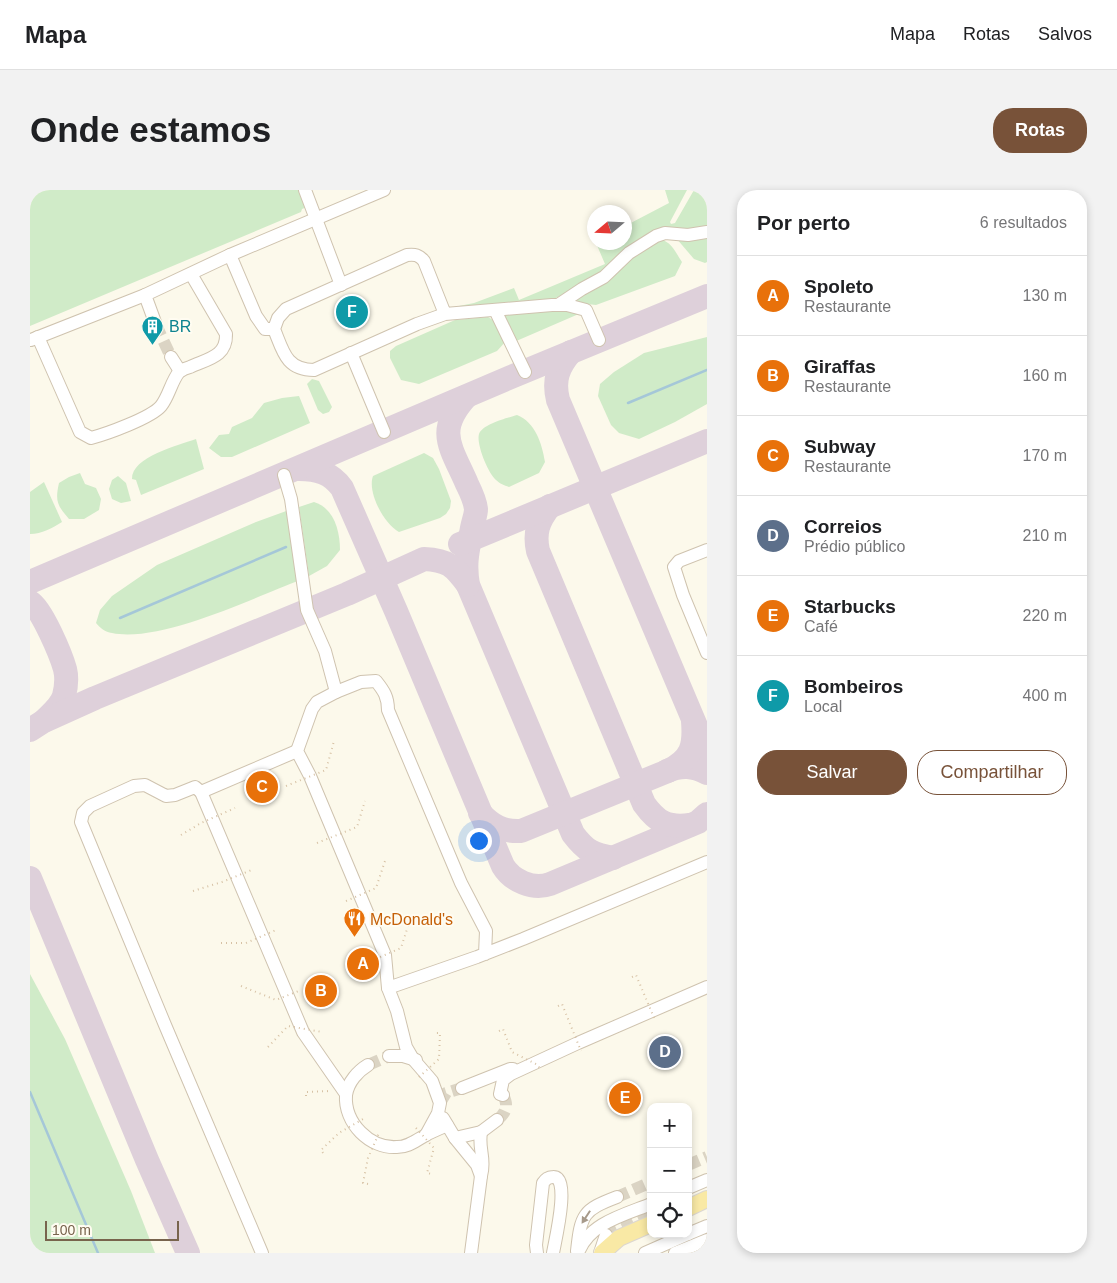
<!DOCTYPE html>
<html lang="pt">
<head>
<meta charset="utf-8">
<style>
  body { margin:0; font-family:Helvetica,sans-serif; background:#f2f2f2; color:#202124 }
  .controls { position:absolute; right:15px; bottom:15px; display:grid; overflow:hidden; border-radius:10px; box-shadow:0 2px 8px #0003 }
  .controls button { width:45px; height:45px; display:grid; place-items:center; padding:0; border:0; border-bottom:1px solid #e0e0e0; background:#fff; color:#202124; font:25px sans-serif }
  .compass { position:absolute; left:557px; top:15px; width:45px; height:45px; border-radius:50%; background:#fff; box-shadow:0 2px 8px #0003; rotate:251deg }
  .scale { position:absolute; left:15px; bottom:12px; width:134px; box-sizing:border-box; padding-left:5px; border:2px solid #78644d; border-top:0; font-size:14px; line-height:18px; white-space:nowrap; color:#78644d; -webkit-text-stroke:4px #fffcf1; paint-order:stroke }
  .you { position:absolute; left:448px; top:650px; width:18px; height:18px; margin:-12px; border:4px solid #fff; border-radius:50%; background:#1a73e8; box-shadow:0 0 0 8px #1a73e833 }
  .badge { display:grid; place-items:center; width:32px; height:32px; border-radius:50%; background:#785239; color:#fff; font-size:16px; font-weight:700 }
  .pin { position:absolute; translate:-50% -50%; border:2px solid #fff; box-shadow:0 1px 5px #0006 }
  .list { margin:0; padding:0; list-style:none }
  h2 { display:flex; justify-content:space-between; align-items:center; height:65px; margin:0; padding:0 20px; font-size:21px }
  h2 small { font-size:16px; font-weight:400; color:#757577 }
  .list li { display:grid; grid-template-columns:32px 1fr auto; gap:15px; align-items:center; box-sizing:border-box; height:80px; padding:0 20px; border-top:1px solid #e0e0e0 }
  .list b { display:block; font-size:19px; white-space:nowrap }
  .list p { margin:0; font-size:16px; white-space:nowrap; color:#757577 }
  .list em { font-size:16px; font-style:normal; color:#757577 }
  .actions { display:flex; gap:10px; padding:15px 20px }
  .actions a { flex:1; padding:11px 0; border:1px solid #785239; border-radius:20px; text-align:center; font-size:18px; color:#785239 }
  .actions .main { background:#785239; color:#fff }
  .icon { flex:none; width:28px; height:28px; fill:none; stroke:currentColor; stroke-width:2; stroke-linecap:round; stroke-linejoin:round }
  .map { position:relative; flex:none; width:677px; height:1063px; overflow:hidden; border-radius:20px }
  header { display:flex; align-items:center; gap:30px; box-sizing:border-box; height:70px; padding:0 25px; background:#fff; border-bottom:1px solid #e0e0e0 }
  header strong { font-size:24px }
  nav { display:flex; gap:28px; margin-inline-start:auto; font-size:18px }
  .intro { display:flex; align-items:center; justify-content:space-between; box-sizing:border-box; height:120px; padding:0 30px }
  h1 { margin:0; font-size:35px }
  .button { padding:12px 22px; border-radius:20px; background:#785239; color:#fff; font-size:18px; font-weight:700 }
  main { display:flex; gap:30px; padding:0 30px }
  aside { flex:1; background:#fff; border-radius:20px; box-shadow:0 2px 8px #0003 }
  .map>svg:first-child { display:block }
</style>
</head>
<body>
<header>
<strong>Mapa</strong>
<nav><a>Mapa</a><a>Rotas</a><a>Salvos</a></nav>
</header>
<div class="intro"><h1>Onde estamos</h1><a class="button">Rotas</a></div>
<main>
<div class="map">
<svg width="677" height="1063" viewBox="0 0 677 1063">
  <rect width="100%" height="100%" fill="#fcf9eb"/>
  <!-- green -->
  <g fill="#d0ebc8">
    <polygon points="0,0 270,0 277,17 272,19 271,22 0,136"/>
    <polygon points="635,0 657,0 640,32 641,34 645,33 664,0 677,0 677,39 641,40 552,94 522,110 419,118 444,113 484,98 489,110 575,74 566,53 594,52 595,36 639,13"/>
    <polygon points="677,46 677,72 675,73 664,69 646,48"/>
    <path d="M630,49C643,53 645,62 652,72L645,86L566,115L540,112L605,65Z"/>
    <polygon points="522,119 551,123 484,152 471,123"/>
    <polygon points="458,127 468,133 476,151 467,161 389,194 371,190 360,168 360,161 366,156 425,130"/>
    <polygon points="677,147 677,214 645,232 609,249 589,243 581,235 568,206 570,194 584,182 614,163"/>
    <polygon points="282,189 289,191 302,217 299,222 293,224 288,220 277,194"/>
    <polygon points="269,206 280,233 202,267 191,267 179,258 189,245 199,244 202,237 222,228 234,213 252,208"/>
    <path d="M487,225C505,232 512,253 515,272L509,283L479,297C474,295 470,294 466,290C458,283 446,254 449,244C453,234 477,228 487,225Z"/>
    <path d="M166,249L174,279L111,305L106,290L102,289C101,267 149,255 166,249Z"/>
    <path d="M394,263L403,268L409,279L421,311L420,318L416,324L410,328L369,342C354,334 337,302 343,286Z"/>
    <path d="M50,283L55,294L66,298L71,309L69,320L54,329H39C27,315 25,311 29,293L39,287Z"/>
    <polygon points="88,286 96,293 101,311 91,313 82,309 79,299 82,290"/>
    <path d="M14,292L32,332C22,338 12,344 0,344V302Z"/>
    <path d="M284,312C304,318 310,341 310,360L297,376L279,386L269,317Z"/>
    <path d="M259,320L270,390C223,408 130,453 82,443C75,442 70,438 66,433L70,420L82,406L127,375L226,332Z"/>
    <polygon points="0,784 35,849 101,1001 125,1063 0,1063"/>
  </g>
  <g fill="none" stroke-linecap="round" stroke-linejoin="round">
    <!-- stream -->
    <g stroke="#a5c7d8" stroke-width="2.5">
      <polyline points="598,213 677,180"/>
      <polyline points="90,428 256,357"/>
      <polyline points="0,902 68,1063"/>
    </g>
    <!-- taxiway -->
    <g stroke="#ded0da" stroke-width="24">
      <path d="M541,162C528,177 523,190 528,210L677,562"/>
      <path d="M436,207C405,241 421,257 437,294C441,302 445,310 446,319C446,325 443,332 442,338C438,360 434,372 438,395L543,644C556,661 562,664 583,668"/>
      <path d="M269,279C288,279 301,283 312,298L366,421L473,676C482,691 503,700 520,694L661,635L668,632L677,624"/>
      <path d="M520,316C508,331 504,343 508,361L614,614C627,632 637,638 660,635"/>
      <polyline points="430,354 677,251"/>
      <polyline points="0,392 481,187 677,106"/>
      <path d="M0,412C12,419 31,465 35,479C37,487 36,498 34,506C31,516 22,523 15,530"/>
      <path d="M0,540L14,531L65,508L317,404L394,369C418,370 424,376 438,395"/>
      <path d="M637,581C652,575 663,576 677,583"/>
      <path d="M450,623C462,636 473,642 491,641L638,581C662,569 665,556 663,531"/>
      <polyline points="0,688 117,970 158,1063"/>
    </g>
    <!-- minor-tunnel -->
    <g stroke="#dbd4c4" stroke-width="12" stroke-dasharray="12 6" stroke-linecap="butt">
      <polyline points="126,135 141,167"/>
      <polyline points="338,875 359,866"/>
      <polyline points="410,913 416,903 432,898"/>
      <path d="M467,930C476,923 479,916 473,905"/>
      <polyline points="658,975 677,967"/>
      <polyline points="587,1007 621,992"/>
      <polyline points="576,1045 621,1025"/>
    </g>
    <defs>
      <g id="minor">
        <polyline points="275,0 311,95"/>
        <polyline points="200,65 226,126 235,139 244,139"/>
        <polyline points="528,115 552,99 574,87 599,63 626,46 635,43 658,45 677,42"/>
        <polyline points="465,120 495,182"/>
        <path d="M415,124L394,71C389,65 385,64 377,65L256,119L248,128L244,139C253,161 256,180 284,180L387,134L415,124L522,115H537L556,120L569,150"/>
        <polyline points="126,135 115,105 200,65 354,0"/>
        <path d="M8,147L50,242L61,248C76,244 121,228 131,216C139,206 141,192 149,182C152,180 156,178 160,177C177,169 197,167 196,144L161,84"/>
        <polyline points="1,150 115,105"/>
        <polyline points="321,163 354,242"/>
        <polyline points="141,167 150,181"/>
        <polyline points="254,285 261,309 277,420 295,461 306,502"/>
        <polyline points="677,360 649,371 644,377 653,405 677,463"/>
        <polyline points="267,561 171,602 273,842 316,904"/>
        <polyline points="171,602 165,597 145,605 136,606 115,595 104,596 60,616 53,623 51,632 135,835 232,1063"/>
        <path d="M455,764L456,741L431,693L358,520C358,507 354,501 346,491L331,492L306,502L287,512L282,519L267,561L280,586L355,765L358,798L447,767L493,749L677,672"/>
        <polyline points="358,798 367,821 376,857 383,869 402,891 410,913 408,923 396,945"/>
        <polyline points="359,866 373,866 386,870"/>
        <path d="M338,875C328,881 318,892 316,905C314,933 340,959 367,957C379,957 386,950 396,945C402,941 410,939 417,935"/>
        <polyline points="432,898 480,879 483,879"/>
        <polyline points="473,905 470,904 473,890 481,884 548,853 677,797"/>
        <polyline points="413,928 425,948 451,942 467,930"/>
        <polyline points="425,948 447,975 451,986"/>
        <polyline points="658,998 677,990"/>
        <polyline points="658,1044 677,1036"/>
        <path d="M547,1061C551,1024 553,1020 587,1007"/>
        <path d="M441,1063L451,986C456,968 448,960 451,942"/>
        <path d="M507,1063L506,1055L513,993C516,989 518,987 523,987C541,986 525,1051 523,1063"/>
        <path d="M548,1063C559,1033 594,1025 621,1014"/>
        <polyline points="570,1063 576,1045"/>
        <polyline points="615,1063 658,1044"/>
        <polyline points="645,1063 677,1050"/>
      </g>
      <g id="major">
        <polyline points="658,1018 677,1009"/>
        <polyline points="572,1063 589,1048 621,1034"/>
      </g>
    </defs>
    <!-- minor casing -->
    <use href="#minor" stroke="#cfc3af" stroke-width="14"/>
    <!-- major casing -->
    <use href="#major" stroke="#dcd7d1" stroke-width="18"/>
    <!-- path -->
    <polyline stroke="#d7c2a5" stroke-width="2" stroke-dasharray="1 4" stroke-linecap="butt" points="276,906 276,902 301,901"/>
    <!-- minor -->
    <use href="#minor" stroke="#fff" stroke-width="12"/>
    <!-- major -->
    <use href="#major" stroke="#f9e9a5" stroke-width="16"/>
    <!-- path-bridge -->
    <g stroke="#d7c2a5" stroke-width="2" stroke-dasharray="1 4" stroke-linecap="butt">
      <polyline points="256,596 296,580 304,551"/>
      <polyline points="151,645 171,633 205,618"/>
      <polyline points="287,653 327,637 335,611"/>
      <polyline points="163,701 192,692 224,679"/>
      <polyline points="316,711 346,698 355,671"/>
      <polyline points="191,753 216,753 246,740"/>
      <polyline points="341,771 371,758 380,730"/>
      <polyline points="602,787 606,785 625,830"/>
      <polyline points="211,796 246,810 271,800"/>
      <polyline points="528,816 532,814 551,861"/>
      <polyline points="469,841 473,839 482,862 508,875 510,879"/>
      <polyline points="238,857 258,836 292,842"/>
      <polyline points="389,887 409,869 410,843 406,843"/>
      <polyline points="386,938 404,958 397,983 402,984"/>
      <polyline points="293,963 291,960 309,943 333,929"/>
      <polyline points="338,994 333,993 338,968 349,943"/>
    </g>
  </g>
  <!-- one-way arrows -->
  <defs><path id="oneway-solid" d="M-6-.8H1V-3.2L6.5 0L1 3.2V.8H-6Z" transform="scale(1.25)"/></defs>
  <use fill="#a79a8b" href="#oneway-solid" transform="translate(556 1027) rotate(123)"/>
  <!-- icons -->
  <defs>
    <symbol id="building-pin" viewBox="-11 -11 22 30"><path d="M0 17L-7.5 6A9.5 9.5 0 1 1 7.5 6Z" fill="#0f9aa8" stroke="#fffcf1"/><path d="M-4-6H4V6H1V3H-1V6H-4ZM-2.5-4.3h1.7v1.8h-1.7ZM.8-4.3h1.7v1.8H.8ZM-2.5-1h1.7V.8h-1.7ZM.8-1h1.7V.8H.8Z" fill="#fff"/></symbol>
    <symbol id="restaurant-pin" viewBox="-11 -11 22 30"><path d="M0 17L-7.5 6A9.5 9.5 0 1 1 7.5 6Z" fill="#e8710a" stroke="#fffcf1"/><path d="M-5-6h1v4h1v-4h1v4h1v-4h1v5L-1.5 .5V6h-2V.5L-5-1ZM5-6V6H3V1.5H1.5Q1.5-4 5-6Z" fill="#fff"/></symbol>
  </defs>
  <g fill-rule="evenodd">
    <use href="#building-pin" x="110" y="124" width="25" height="34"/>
    <use href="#restaurant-pin" x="312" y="716" width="25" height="34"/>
  </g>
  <g text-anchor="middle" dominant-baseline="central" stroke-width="4" stroke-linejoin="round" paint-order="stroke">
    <!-- culture labels -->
    <g font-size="16" fill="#0d838f" stroke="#fffcf1" text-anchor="start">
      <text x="139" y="136">BR</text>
    </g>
    <!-- food labels -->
    <g font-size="16" fill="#c56008" stroke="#fffcf1" text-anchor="start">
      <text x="340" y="729">McDonald's</text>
    </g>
  </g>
</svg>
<div class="controls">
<button>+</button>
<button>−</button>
<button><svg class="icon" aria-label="locate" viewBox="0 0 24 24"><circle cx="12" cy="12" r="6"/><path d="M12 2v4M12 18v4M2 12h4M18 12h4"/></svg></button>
</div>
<svg class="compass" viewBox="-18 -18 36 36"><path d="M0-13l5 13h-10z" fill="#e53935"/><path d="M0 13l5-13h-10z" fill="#757577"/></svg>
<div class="scale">100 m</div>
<div class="you"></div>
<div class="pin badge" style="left:333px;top:774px;background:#e8710a">A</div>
<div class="pin badge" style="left:291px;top:801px;background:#e8710a">B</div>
<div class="pin badge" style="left:232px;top:597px;background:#e8710a">C</div>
<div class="pin badge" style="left:635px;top:862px;background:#5c6f8a">D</div>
<div class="pin badge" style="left:595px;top:908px;background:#e8710a">E</div>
<div class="pin badge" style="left:322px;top:122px;background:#0f9aa8">F</div>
</div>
<aside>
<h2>Por perto<small>6 resultados</small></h2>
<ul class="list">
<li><span class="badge" style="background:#e8710a">A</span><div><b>Spoleto</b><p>Restaurante</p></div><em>130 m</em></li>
<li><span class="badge" style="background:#e8710a">B</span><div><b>Giraffas</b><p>Restaurante</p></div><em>160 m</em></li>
<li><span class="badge" style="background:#e8710a">C</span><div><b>Subway</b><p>Restaurante</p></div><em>170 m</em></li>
<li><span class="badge" style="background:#5c6f8a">D</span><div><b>Correios</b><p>Prédio público</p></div><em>210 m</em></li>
<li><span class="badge" style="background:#e8710a">E</span><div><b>Starbucks</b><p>Café</p></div><em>220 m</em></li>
<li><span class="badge" style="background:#0f9aa8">F</span><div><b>Bombeiros</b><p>Local</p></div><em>400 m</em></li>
</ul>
<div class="actions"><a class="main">Salvar</a><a>Compartilhar</a></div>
</aside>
</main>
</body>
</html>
